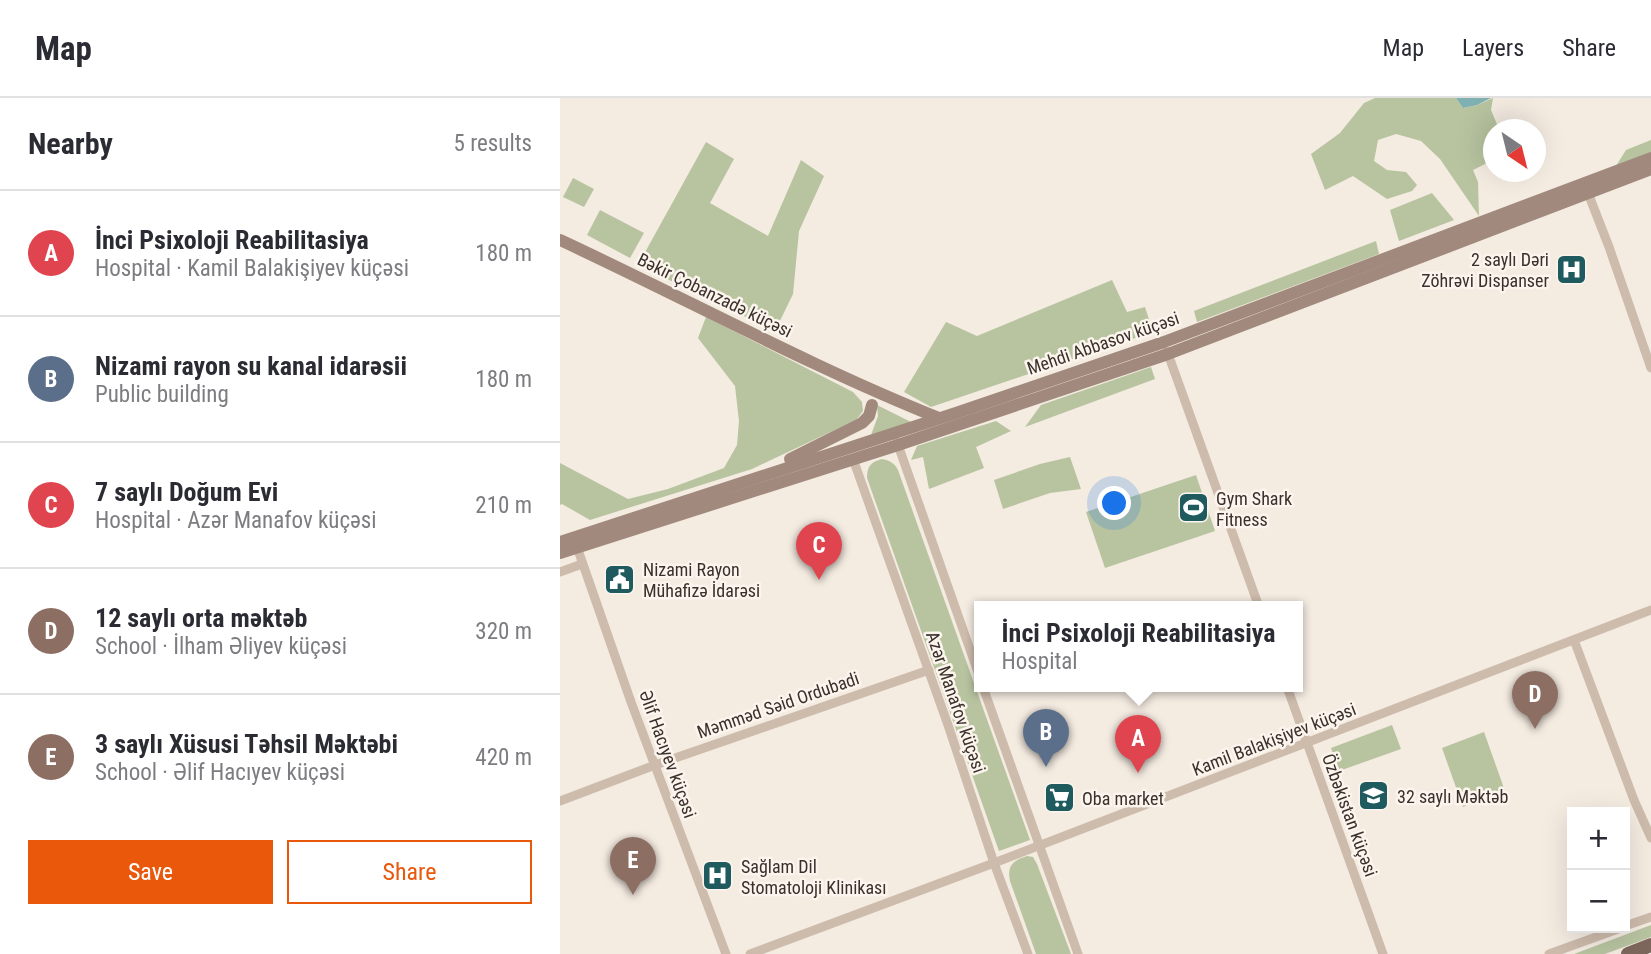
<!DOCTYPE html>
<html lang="en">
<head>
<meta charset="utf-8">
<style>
  body { margin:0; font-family:"Roboto Condensed",sans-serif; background:#f7f7f7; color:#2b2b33 }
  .controls { position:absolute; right:21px; bottom:21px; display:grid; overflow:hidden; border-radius:0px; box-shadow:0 7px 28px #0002 }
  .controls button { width:63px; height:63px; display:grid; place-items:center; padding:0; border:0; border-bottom:2px solid #e1e1e2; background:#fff; color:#2b2b33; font:35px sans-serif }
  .compass { position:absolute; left:923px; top:21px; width:63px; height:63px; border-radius:50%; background:#fff; box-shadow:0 7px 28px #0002; rotate:145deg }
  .you { position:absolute; left:555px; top:406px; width:24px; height:24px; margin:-18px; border:5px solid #fff; border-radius:50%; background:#1a73e8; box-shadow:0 0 0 10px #1a73e833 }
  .badge { display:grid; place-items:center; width:46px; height:46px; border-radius:50%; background:#ea580c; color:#fff; font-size:23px; font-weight:700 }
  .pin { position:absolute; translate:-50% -58px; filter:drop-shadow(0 2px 4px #0008) }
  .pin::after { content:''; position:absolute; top:37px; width:24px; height:21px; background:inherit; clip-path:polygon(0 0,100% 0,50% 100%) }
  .popup { position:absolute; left:414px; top:503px; width:329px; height:91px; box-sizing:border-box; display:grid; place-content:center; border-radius:0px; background:#fff; filter:drop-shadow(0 2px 5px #0005); font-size:23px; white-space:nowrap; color:#7c7c81 }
  .popup b { font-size:26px; color:#2b2b33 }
  .popup::after { content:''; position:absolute; left:50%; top:100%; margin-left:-14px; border:14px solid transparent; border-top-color:#fff }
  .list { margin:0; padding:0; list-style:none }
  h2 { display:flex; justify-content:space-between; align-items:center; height:91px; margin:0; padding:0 28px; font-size:30px }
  h2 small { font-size:23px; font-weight:400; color:#7c7c81 }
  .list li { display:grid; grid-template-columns:46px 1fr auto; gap:21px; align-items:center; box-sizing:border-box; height:126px; padding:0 28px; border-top:2px solid #e1e1e2 }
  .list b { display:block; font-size:26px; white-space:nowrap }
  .list p { margin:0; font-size:23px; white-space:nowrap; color:#7c7c81 }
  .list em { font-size:23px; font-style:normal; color:#7c7c81 }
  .actions { display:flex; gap:14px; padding:21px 28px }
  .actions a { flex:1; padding:16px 0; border:2px solid #ea580c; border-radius:0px; text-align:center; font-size:24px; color:#ea580c }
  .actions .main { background:#ea580c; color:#fff }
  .map { position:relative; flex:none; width:1091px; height:856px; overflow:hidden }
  header { display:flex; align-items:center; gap:42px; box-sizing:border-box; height:98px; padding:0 35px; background:#fff; border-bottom:2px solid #e1e1e2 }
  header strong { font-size:33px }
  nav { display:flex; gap:38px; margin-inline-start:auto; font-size:24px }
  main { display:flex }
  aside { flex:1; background:#fff }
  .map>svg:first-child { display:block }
</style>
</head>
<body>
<header>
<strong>Map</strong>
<nav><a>Map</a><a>Layers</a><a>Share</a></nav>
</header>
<main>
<aside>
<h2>Nearby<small>5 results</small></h2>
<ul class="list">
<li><span class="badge" style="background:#e0444e">A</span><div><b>İnci Psixoloji Reabilitasiya</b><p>Hospital · Kamil Balakişiyev küçəsi</p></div><em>180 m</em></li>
<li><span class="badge" style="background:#5c6f8a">B</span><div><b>Nizami rayon su kanal idarəsii</b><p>Public building</p></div><em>180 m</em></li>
<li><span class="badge" style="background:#e0444e">C</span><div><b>7 saylı Doğum Evi</b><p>Hospital · Azər Manafov küçəsi</p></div><em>210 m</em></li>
<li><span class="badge" style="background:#8d6e63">D</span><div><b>12 saylı orta məktəb</b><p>School · İlham Əliyev küçəsi</p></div><em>320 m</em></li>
<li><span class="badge" style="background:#8d6e63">E</span><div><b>3 saylı Xüsusi Təhsil Məktəbi</b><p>School · Əlif Hacıyev küçəsi</p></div><em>420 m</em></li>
</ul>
<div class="actions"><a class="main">Save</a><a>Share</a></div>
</aside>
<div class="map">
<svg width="1091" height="856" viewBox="0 0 1091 856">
  <rect width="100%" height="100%" fill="#f4ebe1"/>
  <!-- green -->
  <g fill="#b8c4a0">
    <polygon points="815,0 896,0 903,10 917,7 933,0 931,12 939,31 934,32 933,62 913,72 918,84 919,118 880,61 861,43 836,36 818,42 814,63 827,72 846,74 857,87 852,93 827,101 793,78 765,92 751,56 780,35 804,5"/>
    <polygon points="1091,42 1091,55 1056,68 1066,52"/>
    <polygon points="146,44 174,61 150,105 208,138 241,62 264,78 239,133 233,196 215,233 78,167"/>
    <polygon points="13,80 34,91 24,109 3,99"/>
    <polygon points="872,95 894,122 839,143 830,112"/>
    <polygon points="40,112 84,135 70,160 27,137"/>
    <polygon points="816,143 819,156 637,224 634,213"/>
    <polygon points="552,182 567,214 585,209 593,234 371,309 344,294 386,224 417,238"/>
    <polygon points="146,219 293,294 302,304 303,313 297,321 281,329 192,371 30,422 2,406 0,407 0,365 68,401 108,391 164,370 177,347 179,323 175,288 138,240"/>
    <polygon points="591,269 595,281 465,329 481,307"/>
    <polygon points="317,307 353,325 311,337 318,318"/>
    <polygon points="436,323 451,333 416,349 424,370 369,391 363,359 351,362 357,348"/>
    <polygon points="510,359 521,391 490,395 443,411 434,382 480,366"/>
    <path d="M322,361C331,363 334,365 338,372L470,742L439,753L307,380C307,368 311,364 322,361Z"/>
    <polygon points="636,377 655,433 545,470 526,414"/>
    <polygon points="832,627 841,651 779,673 771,650"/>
    <polygon points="924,634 945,693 903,709 882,650"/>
    <path d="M467,758L473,759L477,766L511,856H476L450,783C447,768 452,763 467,758Z"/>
    <polygon points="1091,827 1091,839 1045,856 1014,856"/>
  </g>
  <!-- water -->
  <polygon fill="#7fb0b2" points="896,0 931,0 917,7 903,10"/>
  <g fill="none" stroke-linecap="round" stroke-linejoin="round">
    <!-- street -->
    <g stroke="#cdbbac" stroke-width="9">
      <polyline points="1028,95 1049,149 1091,270"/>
      <polyline points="607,253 699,509"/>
      <polyline points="337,344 419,577"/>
      <polyline points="293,361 388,627 434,765 468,856"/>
      <polyline points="17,449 71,604 166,856"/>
      <polyline points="0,474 22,466"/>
      <polyline points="1014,542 1074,702 1091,740"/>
      <polyline points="423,589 518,856"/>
      <polyline points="727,589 823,856"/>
      <polyline points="0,703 95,667 369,572"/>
      <polyline points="1065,828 1091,819"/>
      <polyline points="190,856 434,765 1091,512"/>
      <polyline points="989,856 1061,830"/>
    </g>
    <!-- secondary -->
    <g stroke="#a18a7d" stroke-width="12">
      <path d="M0,142C127,201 249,268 379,320"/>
      <polyline points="230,361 302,325 309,318 312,307"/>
      <polyline points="0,444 396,315 604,244 1091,60"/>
      <polyline points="0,455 338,347 608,256 1091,71"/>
    </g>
    <!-- primary -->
    <polyline stroke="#7d675c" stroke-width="14" points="1068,856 1091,847"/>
  </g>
  <!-- icons -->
  <defs>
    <symbol id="hospital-square" viewBox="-11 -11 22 22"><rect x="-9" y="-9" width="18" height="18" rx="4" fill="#1f5a5e" stroke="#fbf5ee"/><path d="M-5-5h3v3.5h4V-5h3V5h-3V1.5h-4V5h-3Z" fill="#fff"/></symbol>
    <symbol id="stadium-square" viewBox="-11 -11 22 22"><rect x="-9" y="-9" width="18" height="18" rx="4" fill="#1f5a5e" stroke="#fbf5ee"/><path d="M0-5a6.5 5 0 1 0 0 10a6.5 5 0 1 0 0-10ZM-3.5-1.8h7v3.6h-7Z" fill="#fff"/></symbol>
    <symbol id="civic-square" viewBox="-11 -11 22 22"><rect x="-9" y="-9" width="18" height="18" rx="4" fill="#1f5a5e" stroke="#fbf5ee"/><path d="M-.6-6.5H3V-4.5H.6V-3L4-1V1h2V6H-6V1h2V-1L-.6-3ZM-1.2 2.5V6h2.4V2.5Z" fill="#fff"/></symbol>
    <symbol id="school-square" viewBox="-11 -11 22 22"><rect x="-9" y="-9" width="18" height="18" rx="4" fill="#1f5a5e" stroke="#fbf5ee"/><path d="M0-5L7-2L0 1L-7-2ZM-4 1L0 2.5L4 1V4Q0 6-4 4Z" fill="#fff"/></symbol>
    <symbol id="supermarket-square" viewBox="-11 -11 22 22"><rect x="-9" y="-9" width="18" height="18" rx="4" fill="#1f5a5e" stroke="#fbf5ee"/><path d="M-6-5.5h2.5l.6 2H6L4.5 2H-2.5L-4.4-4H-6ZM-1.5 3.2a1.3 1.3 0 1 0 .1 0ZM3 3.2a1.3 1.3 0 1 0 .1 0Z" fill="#fff"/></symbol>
  </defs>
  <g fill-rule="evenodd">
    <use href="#hospital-square" x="994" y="154" width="35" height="35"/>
    <use href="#stadium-square" x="616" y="392" width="35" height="35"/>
    <use href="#civic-square" x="42" y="464" width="35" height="35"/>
    <use href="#school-square" x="796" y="680" width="35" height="35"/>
    <use href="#supermarket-square" x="482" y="682" width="35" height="35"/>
    <use href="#hospital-square" x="140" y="760" width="35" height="35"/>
  </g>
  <g text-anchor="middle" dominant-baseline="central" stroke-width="5" stroke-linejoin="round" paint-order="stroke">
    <!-- poi labels -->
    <g font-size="18" fill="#3b302b" stroke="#fbf5ee" text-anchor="start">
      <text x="989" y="161" text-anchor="end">2 saylı Dəri<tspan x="989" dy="21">Zöhrəvi Dispanser</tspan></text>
      <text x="656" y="400">Gym Shark<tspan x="656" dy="21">Fitness</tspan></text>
      <text x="83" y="471">Nizami Rayon<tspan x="83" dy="21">Mühafizə İdarəsi</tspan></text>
      <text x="837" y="698">32 saylı Məktəb</text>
      <text x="522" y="700">Oba market</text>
      <text x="181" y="768">Sağlam Dil<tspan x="181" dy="21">Stomatoloji Klinikası</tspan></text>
    </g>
    <!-- street labels -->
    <g font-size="18" fill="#3b302b" stroke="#fbf5ee">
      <text transform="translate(155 197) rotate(26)">Bəkir Çobanzadə küçəsi</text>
      <text transform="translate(543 245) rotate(-19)">Mehdi Abbasov küçəsi</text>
      <text transform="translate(396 604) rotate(71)">Azər Manafov küçəsi</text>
      <text transform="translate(218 607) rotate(-19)">Məmməd Səid Ordubadi</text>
      <text transform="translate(714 641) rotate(-21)">Kamil Balakişiyev küçəsi</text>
      <text transform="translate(108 656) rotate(70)">Əlif Hacıyev küçəsi</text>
      <text transform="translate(790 717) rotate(70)">Özbəkistan küçəsi</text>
    </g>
  </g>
</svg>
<div class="controls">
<button>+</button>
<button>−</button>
</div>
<svg class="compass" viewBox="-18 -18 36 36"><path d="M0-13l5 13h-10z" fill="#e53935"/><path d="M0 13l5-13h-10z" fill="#7c7c81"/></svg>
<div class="you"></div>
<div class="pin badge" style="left:578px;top:675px;background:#e0444e">A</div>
<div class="popup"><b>İnci Psixoloji Reabilitasiya</b>Hospital</div>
<div class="pin badge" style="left:486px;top:669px;background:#5c6f8a">B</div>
<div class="pin badge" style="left:259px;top:482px;background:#e0444e">C</div>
<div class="pin badge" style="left:975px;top:631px;background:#8d6e63">D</div>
<div class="pin badge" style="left:73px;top:797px;background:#8d6e63">E</div>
</div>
</main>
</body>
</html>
